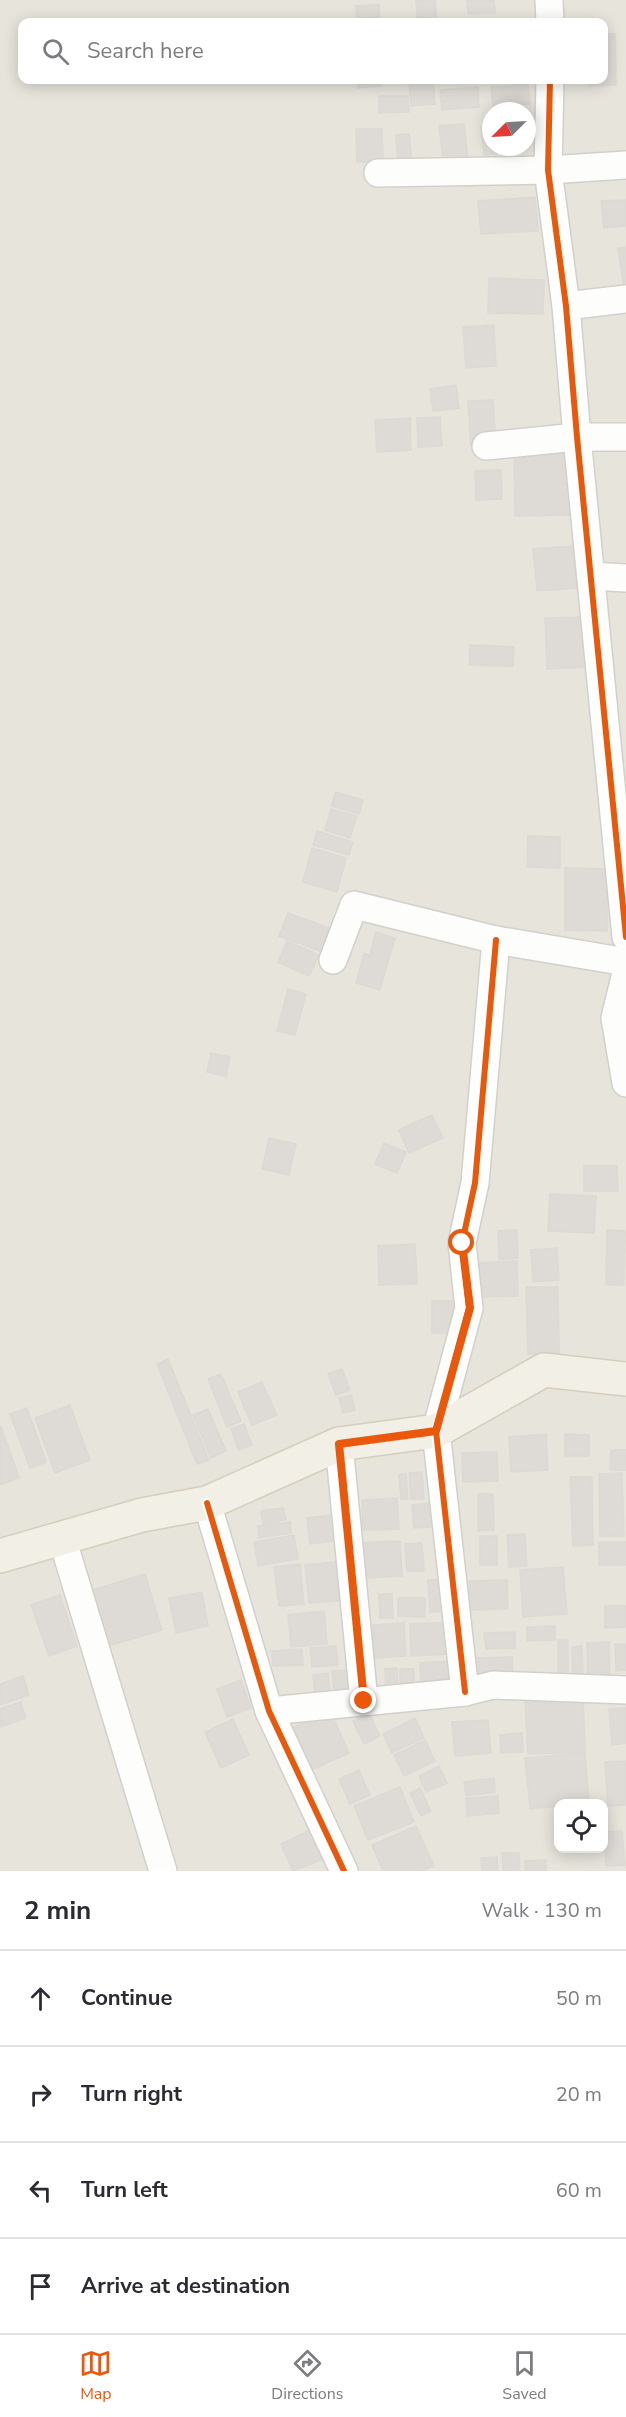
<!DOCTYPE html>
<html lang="en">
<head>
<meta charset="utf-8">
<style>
  body { margin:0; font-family:"Nunito Sans",sans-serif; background:#f7f7f7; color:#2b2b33 }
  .controls { position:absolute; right:18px; bottom:18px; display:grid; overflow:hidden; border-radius:12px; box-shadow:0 3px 15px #0003 }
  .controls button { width:54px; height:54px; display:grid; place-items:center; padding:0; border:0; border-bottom:2px solid #e1e1e2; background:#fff; color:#2b2b33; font:30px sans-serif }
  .compass { position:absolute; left:482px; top:102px; width:54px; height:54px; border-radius:50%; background:#fff; box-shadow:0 3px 15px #0003; rotate:246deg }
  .stop { position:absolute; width:18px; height:18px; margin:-14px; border:4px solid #ea580c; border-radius:50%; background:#fff }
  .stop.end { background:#ea580c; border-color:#fff; box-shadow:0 2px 6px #0008 }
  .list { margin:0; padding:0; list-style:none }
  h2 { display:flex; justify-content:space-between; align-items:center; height:78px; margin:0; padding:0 24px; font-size:26px }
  h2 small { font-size:20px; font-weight:400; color:#7c7c81 }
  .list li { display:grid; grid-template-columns:39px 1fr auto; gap:18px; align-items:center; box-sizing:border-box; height:96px; padding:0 24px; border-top:2px solid #e1e1e2 }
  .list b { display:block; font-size:22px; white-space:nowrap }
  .list em { font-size:20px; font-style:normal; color:#7c7c81 }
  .icon { flex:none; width:33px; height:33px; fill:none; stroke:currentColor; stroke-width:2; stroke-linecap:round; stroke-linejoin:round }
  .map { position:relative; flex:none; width:626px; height:1871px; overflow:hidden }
  .search { position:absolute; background:#fff; box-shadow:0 3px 15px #0003; left:18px; right:18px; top:18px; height:66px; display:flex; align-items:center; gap:15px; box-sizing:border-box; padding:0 21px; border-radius:12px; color:#7c7c81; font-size:22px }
  .sheet { height:462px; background:#fff }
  nav { display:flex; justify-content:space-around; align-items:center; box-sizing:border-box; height:84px; border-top:2px solid #e1e1e2; background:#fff; font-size:16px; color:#7c7c81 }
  nav a { display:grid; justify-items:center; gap:3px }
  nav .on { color:#ea580c }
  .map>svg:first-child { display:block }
</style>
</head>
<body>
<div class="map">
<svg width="626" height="1871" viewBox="0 0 626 1871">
  <rect width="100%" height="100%" fill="#f4f2ee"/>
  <!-- residential -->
  <path fill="#e7e4dc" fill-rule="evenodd" d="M0,0H626V1871H0ZM22,22H604V80H22ZM491,111H527V147H491ZM558,1804H604V1848H558Z"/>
  <!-- building -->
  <g fill="#dedbd6" stroke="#dcd9d4" stroke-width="1.5">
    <polygon points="416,0 435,0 437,22 418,22"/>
    <polygon points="467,0 494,0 495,13 468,14"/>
    <polygon points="379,4 380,22 357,22 356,6"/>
    <polygon points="604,34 615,34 616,85 589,86 589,80 604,80"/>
    <polygon points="357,80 381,80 381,86 358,88"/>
    <polygon points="409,80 433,80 435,104 411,106"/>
    <polygon points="528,84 530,104 493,107 491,87"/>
    <polygon points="478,87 479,107 442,110 440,90"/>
    <polygon points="379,96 408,96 409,112 379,113"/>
    <polygon points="464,124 468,158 443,160 439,126"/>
    <polygon points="491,126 491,147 510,147 511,152 484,155 481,127"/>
    <polygon points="356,129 382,129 383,162 357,162"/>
    <polygon points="409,134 412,164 398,165 396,135"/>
    <polygon points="535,197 538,231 481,234 478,201"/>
    <polygon points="626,200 626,226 604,228 601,201"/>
    <polygon points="626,247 626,296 625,296 618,248"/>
    <polygon points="489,278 544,280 543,314 488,313"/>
    <polygon points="494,325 496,366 466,368 463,327"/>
    <polygon points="456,385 459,408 433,411 430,389"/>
    <polygon points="493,400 496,444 471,445 468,401"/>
    <polygon points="440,417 442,446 418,447 417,418"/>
    <polygon points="410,418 411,450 377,452 375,420"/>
    <polygon points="570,449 571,515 515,516 514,450"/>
    <polygon points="501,470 502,499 476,500 475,471"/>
    <polygon points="572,546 577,588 537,591 533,549"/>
    <polygon points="588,617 590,667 547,669 545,618"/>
    <polygon points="470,645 514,647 513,666 469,665"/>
    <polygon points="336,792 363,800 359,814 331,806"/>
    <polygon points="331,809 357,816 350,838 325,830"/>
    <polygon points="317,831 353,842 349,855 313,845"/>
    <polygon points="528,836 560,837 560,868 527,867"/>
    <polygon points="312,848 346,858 337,892 303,882"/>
    <polygon points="565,868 607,869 607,931 565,930"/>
    <polygon points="288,913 329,928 320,951 279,936"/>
    <polygon points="376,932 395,938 380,990 356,983 364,953 370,955"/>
    <polygon points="287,941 319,955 309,976 278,962"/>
    <polygon points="288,989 306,994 295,1035 277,1031"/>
    <polygon points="211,1053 230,1057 226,1076 207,1072"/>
    <polygon points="432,1115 443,1138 409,1153 399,1130"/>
    <polygon points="269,1138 296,1144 289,1175 262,1169"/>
    <polygon points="384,1143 406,1152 397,1173 375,1164"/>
    <polygon points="584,1166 617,1166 618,1191 584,1191"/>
    <polygon points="550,1194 596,1196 594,1233 548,1231"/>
    <polygon points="517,1230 518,1258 499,1260 498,1231"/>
    <polygon points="607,1230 625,1231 624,1285 606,1285"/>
    <polygon points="415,1244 417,1284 379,1285 378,1246"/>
    <polygon points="557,1248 559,1280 533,1282 531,1250"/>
    <polygon points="517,1261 518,1296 477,1297 476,1263"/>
    <polygon points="526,1287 558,1287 559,1353 528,1354"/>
    <rect x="432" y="1301" width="21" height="32"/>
    <polygon points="168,1359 209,1460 197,1464 157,1364"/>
    <polygon points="342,1369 350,1390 336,1395 328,1374"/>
    <polygon points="221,1374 241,1421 227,1427 208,1379"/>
    <polygon points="262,1382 277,1415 252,1425 238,1392"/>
    <polygon points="351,1395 355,1410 343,1413 339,1398"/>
    <polygon points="70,1405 90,1460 55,1473 35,1418"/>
    <polygon points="27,1408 46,1462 30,1468 10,1414"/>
    <polygon points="208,1409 226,1451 211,1458 193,1415"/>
    <polygon points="244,1424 252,1445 238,1450 231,1429"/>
    <polygon points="1,1426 19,1478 0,1485 0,1427"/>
    <polygon points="546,1434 548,1470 511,1472 509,1437"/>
    <polygon points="565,1434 589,1435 589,1456 565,1456"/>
    <polygon points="611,1450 626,1450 626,1470 610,1470"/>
    <polygon points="497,1452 498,1481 463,1482 462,1453"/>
    <polygon points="422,1472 424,1499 411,1499 409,1473"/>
    <polygon points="622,1473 624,1536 600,1536 599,1474"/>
    <polygon points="399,1474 406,1474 408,1499 401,1499"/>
    <polygon points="570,1477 592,1477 593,1545 573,1546"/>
    <polygon points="478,1494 493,1494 494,1530 478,1531"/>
    <polygon points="397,1498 399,1529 363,1530 362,1500"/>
    <polygon points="439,1502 442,1526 414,1528 412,1505"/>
    <polygon points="283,1508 286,1520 263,1524 261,1511"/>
    <polygon points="339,1514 342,1540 310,1544 307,1518"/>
    <polygon points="290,1522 291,1533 259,1538 258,1526"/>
    <polygon points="525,1534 527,1566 509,1567 507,1535"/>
    <polygon points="294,1535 298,1559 258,1566 254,1542"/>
    <rect x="480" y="1536" width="17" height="29"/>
    <polygon points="400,1541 402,1576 364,1578 361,1543"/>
    <rect x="599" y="1542" width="27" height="23"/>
    <polygon points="422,1543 424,1571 407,1571 405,1544"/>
    <polygon points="344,1561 348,1600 309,1603 305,1565"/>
    <polygon points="300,1564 304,1604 279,1606 274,1567"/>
    <polygon points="563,1567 567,1614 523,1617 520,1570"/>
    <polygon points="145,1574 162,1630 105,1647 89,1591"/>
    <polygon points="449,1579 451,1612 430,1612 428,1580"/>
    <polygon points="507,1580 508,1609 469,1610 469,1581"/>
    <polygon points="202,1592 208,1626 176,1633 169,1598"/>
    <polygon points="379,1594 392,1594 393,1618 380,1618"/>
    <polygon points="60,1595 77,1646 49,1656 31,1605"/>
    <polygon points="398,1598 425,1598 425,1617 398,1616"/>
    <polygon points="605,1606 626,1606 626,1627 605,1628"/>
    <polygon points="324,1611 327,1644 291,1647 288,1615"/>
    <polygon points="452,1622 453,1654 411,1656 410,1624"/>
    <polygon points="404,1623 406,1656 375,1658 373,1625"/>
    <polygon points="555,1626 555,1640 527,1641 527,1627"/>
    <polygon points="515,1632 515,1648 486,1649 484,1633"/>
    <rect x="558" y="1640" width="10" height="36"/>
    <polygon points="609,1642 610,1683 588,1683 587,1643"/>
    <polygon points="615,1644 626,1644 626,1670 616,1671"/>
    <polygon points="336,1646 338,1665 312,1667 310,1648"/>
    <polygon points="582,1646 583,1678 573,1678 572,1647"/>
    <polygon points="302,1649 303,1665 273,1666 272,1651"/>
    <polygon points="512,1657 513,1675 472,1676 472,1658"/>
    <polygon points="452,1661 453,1690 421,1692 420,1663"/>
    <polygon points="397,1668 398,1695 386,1695 385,1669"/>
    <rect x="400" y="1669" width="14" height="27"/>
    <polygon points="348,1670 350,1700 335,1701 332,1671"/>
    <polygon points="328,1673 331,1701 316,1703 313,1675"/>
    <polygon points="23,1676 29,1695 0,1705 0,1684"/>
    <polygon points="241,1680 251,1708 227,1717 217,1689"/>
    <polygon points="583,1697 585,1752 528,1754 525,1700"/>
    <polygon points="21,1702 26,1718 0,1727 0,1709"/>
    <polygon points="626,1708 626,1743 612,1745 609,1709"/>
    <polygon points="330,1711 349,1753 309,1771 290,1729"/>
    <polygon points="369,1713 380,1736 364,1744 353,1721"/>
    <polygon points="415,1718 424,1738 392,1753 383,1734"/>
    <polygon points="233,1719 249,1755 221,1768 205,1732"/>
    <polygon points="488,1720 491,1753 455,1756 452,1722"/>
    <polygon points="522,1733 523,1752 501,1753 500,1735"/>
    <polygon points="425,1740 435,1761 404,1776 394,1755"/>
    <polygon points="585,1753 589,1804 558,1804 558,1806 530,1809 525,1758"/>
    <polygon points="626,1761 626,1805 608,1806 605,1762"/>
    <polygon points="439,1766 447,1783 426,1792 419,1776"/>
    <polygon points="359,1770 370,1795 350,1804 339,1779"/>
    <polygon points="494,1778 495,1792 466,1796 464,1782"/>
    <polygon points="400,1787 414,1822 368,1840 354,1806"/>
    <polygon points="420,1788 431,1811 421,1816 410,1793"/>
    <polygon points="498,1796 499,1813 467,1816 466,1798"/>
    <polygon points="416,1826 434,1866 422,1871 383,1871 372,1845"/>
    <polygon points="310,1830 323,1859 293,1871 281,1844"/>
    <polygon points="622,1831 625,1865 606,1866 604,1832"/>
    <polygon points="502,1853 519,1853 520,1871 503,1871"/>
    <polygon points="497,1857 498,1871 482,1871 481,1858"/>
    <polygon points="546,1860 546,1871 525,1871 525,1861"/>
  </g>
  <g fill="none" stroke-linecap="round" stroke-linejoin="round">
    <defs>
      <g id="minor">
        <polyline points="549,0 550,22"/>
        <polyline points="550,80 548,170 566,306 577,437 626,937"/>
        <polyline points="378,173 548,170 626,165"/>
        <polyline points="566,306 626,299"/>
        <polyline points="486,446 577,437 626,437"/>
        <polyline points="591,576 626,578"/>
        <polyline points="333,960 354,905 496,940 626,962"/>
        <polyline points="626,973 615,1018 626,1083"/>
        <polyline points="339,1444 364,1701"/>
        <polyline points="207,1503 269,1711 344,1871"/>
        <polyline points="62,1538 163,1871"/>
        <polyline points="465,1692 436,1431 469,1308 462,1243 475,1183 496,940"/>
        <polyline points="269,1711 465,1692 493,1685 626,1690"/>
      </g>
      <polyline id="major" points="0,1556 142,1515 207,1503 339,1444 436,1431 544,1370 626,1379"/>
    </defs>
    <!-- minor casing -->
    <use href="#minor" stroke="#d2d0cb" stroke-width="30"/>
    <!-- major casing -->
    <use href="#major" stroke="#d6cebb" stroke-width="36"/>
    <!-- minor -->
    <use href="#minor" stroke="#fdfdfc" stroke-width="27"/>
    <!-- major -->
    <use href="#major" stroke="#f2efe6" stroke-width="33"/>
    <defs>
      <g id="cycleway">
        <polyline points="550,80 548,170 566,306 577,437 626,937"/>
        <polyline points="207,1503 269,1711 344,1871"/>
        <polyline points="465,1692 436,1431 469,1308 462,1243 475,1183 496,940"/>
      </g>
    </defs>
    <!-- cycleway casing -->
    <use href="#cycleway" stroke="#fff" stroke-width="10"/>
    <!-- cycleway -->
    <use href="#cycleway" stroke="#e8590c" stroke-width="6"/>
  </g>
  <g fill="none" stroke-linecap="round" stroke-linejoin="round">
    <!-- route -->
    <polyline stroke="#ea580c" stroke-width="8" points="364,1701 339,1444 436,1431 470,1308 462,1243"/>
  </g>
</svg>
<div class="controls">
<button><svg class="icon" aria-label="locate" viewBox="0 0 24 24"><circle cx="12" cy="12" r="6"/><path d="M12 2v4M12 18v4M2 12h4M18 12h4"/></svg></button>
</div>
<svg class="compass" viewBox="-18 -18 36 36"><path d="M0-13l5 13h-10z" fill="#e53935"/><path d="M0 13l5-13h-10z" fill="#7c7c81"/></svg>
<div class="stop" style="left:462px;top:1243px"></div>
<div class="stop end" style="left:364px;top:1701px"></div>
<div class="search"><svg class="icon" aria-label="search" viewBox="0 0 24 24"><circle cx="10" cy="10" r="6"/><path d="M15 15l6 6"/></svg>Search here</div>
</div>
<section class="sheet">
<h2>2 min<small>Walk · 130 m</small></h2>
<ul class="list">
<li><svg class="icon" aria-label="ahead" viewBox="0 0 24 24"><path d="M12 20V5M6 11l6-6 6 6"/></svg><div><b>Continue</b></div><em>50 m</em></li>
<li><svg class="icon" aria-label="right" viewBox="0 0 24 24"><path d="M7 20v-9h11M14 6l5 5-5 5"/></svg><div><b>Turn right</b></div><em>20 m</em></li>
<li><svg class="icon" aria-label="left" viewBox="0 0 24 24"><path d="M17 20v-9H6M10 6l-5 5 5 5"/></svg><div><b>Turn left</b></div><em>60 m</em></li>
<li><svg class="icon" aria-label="arrive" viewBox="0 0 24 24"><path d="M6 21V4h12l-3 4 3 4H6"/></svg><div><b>Arrive at destination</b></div></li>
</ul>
</section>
<nav>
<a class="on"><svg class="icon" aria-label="map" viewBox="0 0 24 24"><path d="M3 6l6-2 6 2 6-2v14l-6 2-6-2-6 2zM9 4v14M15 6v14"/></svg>Map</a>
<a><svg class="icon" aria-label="directions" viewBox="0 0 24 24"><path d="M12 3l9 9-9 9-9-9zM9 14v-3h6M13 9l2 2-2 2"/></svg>Directions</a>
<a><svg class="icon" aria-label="saved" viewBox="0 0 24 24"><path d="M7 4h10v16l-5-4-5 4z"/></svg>Saved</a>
</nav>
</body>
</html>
